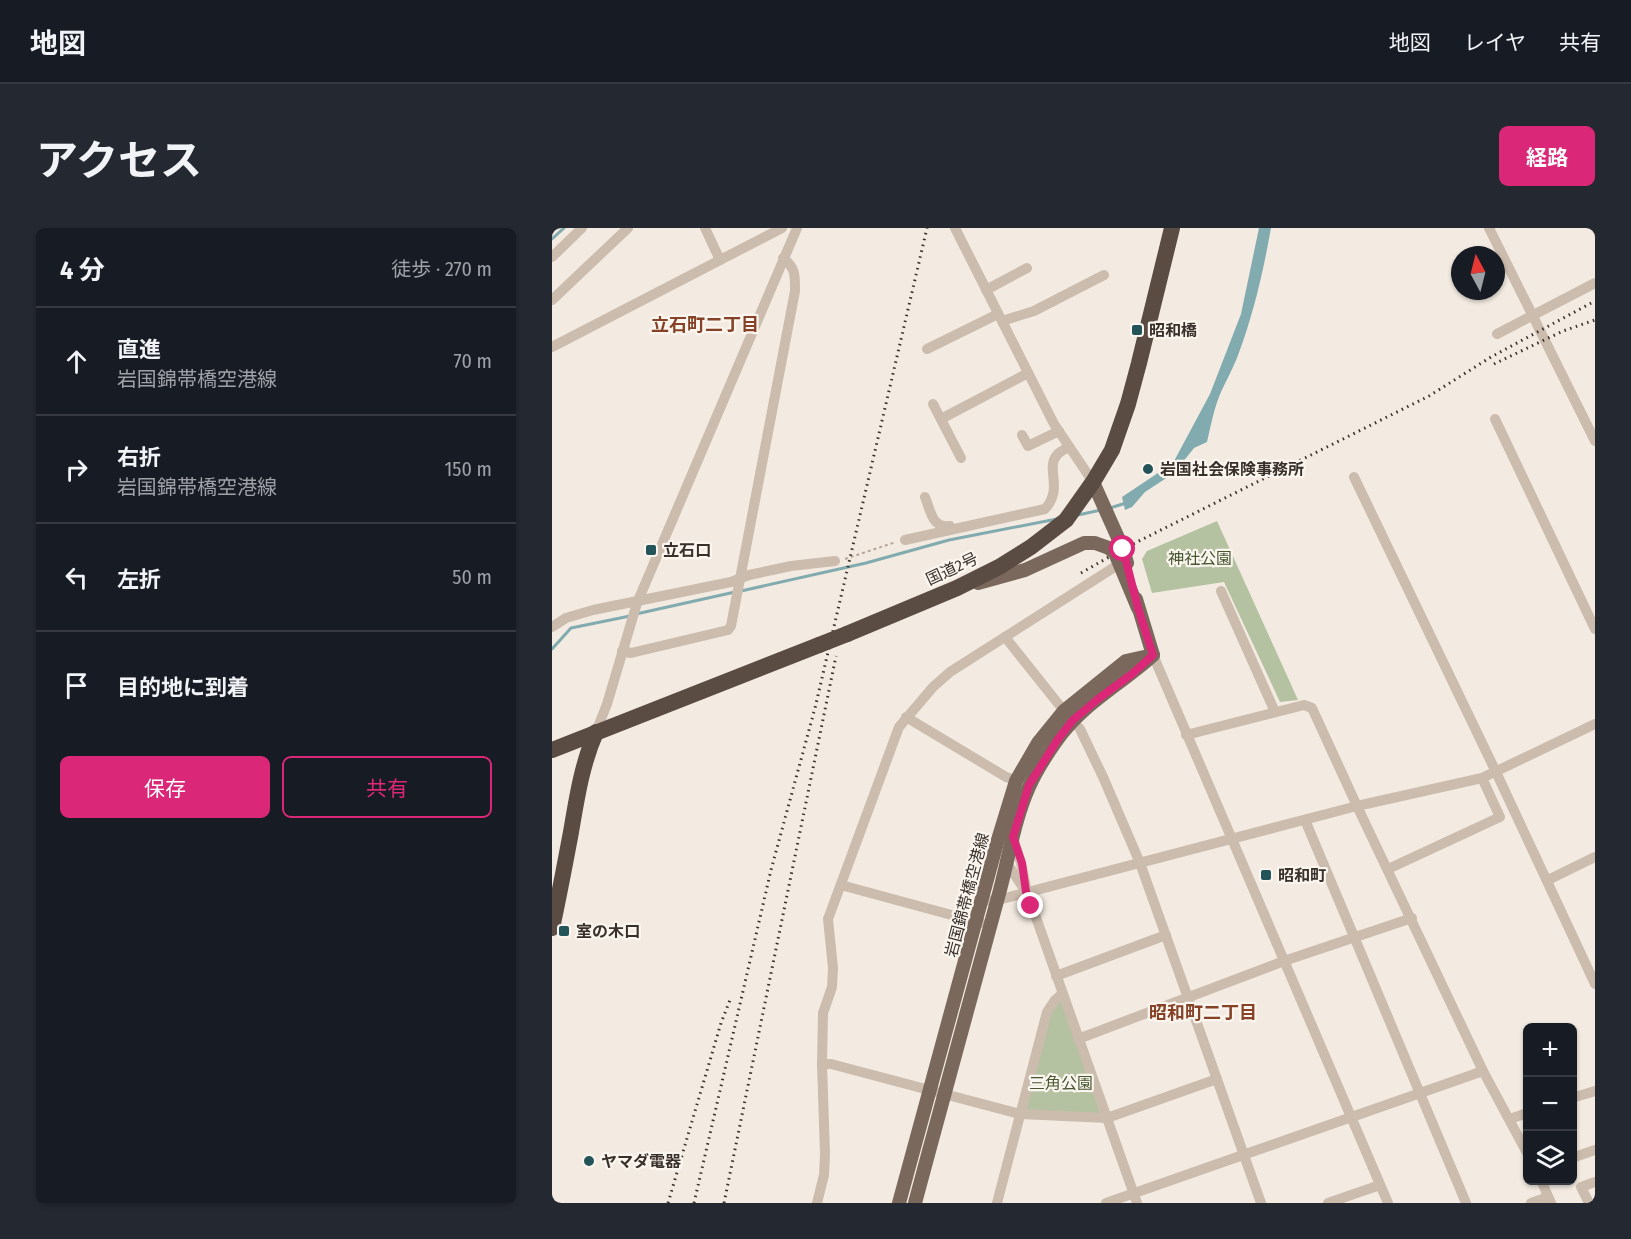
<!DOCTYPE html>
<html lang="ja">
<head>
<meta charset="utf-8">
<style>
  body { margin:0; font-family:"Fira Sans Condensed","Noto Sans JP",sans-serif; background:#242831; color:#f1f3f6 }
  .controls { position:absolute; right:18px; bottom:18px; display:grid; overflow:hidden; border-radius:9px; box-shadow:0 2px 4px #0004 }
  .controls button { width:54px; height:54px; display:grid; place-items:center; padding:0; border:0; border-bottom:2px solid #363941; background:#171b24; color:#f1f3f6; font:30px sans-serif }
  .compass { position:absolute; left:899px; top:18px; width:54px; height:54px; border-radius:50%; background:#171b24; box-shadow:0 2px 4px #0004; rotate:353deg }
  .stop { position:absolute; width:18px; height:18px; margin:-14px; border:4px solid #db2777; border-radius:50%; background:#fff }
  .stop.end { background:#db2777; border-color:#fff; box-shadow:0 2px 6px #0008 }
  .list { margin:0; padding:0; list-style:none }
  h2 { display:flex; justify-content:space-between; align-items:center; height:78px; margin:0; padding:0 24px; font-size:26px }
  h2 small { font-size:20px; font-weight:400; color:#9ea1a6 }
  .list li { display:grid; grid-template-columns:39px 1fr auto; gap:18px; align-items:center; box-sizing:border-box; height:108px; padding:0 24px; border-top:2px solid #363941 }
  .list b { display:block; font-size:22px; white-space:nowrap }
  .list p { margin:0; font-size:20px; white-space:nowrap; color:#9ea1a6 }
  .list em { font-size:20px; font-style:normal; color:#9ea1a6 }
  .actions { display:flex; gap:12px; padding:18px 24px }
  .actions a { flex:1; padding:14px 0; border:2px solid #db2777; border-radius:9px; text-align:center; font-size:21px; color:#db2777 }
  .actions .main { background:#db2777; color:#fff }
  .icon { flex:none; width:33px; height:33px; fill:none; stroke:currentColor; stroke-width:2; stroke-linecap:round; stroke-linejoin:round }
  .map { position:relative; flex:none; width:1043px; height:975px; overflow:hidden; border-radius:9px }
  header { display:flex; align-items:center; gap:36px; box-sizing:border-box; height:84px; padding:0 30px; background:#171b24; border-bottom:2px solid #363941 }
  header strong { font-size:28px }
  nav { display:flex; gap:33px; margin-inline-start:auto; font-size:21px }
  .intro { display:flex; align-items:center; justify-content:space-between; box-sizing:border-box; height:144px; padding:0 36px }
  h1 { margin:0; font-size:42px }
  .button { padding:15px 27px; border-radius:9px; background:#db2777; color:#fff; font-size:21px; font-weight:700 }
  main { display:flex; gap:36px; padding:0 36px }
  aside { flex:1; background:#171b24; border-radius:9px; box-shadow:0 2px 4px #0004 }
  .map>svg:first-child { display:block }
</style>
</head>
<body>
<header>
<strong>地図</strong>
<nav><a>地図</a><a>レイヤ</a><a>共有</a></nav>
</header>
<div class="intro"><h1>アクセス</h1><a class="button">経路</a></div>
<main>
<aside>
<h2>4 分<small>徒歩 · 270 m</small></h2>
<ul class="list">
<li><svg class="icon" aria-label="ahead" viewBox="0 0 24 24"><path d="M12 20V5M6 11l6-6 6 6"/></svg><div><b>直進</b><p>岩国錦帯橋空港線</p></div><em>70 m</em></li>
<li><svg class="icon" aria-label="right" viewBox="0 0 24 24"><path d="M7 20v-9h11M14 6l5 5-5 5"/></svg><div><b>右折</b><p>岩国錦帯橋空港線</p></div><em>150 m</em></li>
<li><svg class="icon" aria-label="left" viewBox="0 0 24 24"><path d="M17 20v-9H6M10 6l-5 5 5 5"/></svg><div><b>左折</b></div><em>50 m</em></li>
<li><svg class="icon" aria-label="arrive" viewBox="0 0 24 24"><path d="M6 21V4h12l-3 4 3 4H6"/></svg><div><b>目的地に到着</b></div></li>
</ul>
<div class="actions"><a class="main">保存</a><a>共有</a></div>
</aside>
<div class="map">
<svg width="1043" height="975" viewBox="0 0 1043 975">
  <rect width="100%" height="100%" fill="#f3ebe1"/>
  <!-- green -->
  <g fill="#b5c2a1">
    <polygon points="665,293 746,472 728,474 672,354 600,365 590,331 595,323"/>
    <polygon points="511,769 555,890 468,886 495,784"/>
  </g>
  <!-- water -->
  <path fill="#81abaf" d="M707,0H719C711,45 701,88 685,130C680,142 674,153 669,164C662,180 659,197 655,214L642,220L622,245L593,264L580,279L573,282L570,269L621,235L658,166L689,86Z"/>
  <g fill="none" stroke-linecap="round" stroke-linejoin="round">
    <!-- stream -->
    <g stroke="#81abaf" stroke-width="3">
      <polyline points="0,11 12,0"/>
      <polyline points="558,280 574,275"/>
      <polyline points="526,287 549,282"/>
      <polyline points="189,363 314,335 397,312 505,291"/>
      <polyline points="84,386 183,364"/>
      <polyline points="0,421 19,400 78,388"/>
    </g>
    <!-- path -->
    <polyline stroke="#b7a697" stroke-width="2" stroke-dasharray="3 3" stroke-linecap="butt" points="293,331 344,314"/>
    <!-- minor -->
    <g stroke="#cbbcad" stroke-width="10">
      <polyline points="153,0 168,32"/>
      <polyline points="403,0 502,196 541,254"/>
      <polyline points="937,0 1043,213"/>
      <polyline points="0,29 30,0"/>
      <polyline points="434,62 475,40"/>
      <polyline points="0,72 76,0"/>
      <polyline points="450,93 482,83 552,47"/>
      <polyline points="945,106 1043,55"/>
      <polyline points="0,119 230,0"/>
      <polyline points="375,121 446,86"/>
      <polyline points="381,176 409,230"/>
      <polyline points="389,191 476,145"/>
      <polyline points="943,191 1043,401"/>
      <polyline points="470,207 476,218 507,203"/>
      <polyline points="802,249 944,544 1043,756"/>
      <path d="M373,269C379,284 380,300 398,298"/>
      <path d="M353,312L493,281C512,260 493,241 505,227C507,224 513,221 517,219"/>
      <polyline points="669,363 723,484"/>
      <polyline points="0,399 14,390 41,382 179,354 197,347 239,338 283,333"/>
      <polyline points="453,409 512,483 528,501 551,549 588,635 709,975"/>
      <path d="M70,423L79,425L176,402L179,398L243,63C243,48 244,40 231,30"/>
      <polyline points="601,427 836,975"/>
      <polyline points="354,489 454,549 471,555"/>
      <polyline points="44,504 55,476 85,375 245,0"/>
      <polyline points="634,507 752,477 760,480 805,578 931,843 975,925"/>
      <polyline points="753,592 914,975"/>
      <polyline points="461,609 469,635 475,664 585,975"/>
      <polyline points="453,632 472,661"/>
      <polyline points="836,641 948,589 930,550"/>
      <polyline points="996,652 1043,629"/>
      <polyline points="289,657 429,695"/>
      <polyline points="431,673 446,672 805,578 930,550 1043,496"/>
      <polyline points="504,748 614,707"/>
      <polyline points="526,811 732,733 860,690"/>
      <polyline points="270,836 279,836 468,886 555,890 665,851"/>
      <polyline points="1020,870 1043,863"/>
      <polyline points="958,891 975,885"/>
      <polyline points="1020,930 1043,922"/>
      <polyline points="989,952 999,975"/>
      <polyline points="265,975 272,947 273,926 270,836 271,785 280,759 281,740 276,691 347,499 381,459 398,444 572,333"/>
      <polyline points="445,975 495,784 503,772 510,766"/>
      <polyline points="554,975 931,843"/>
      <polyline points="776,975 828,957"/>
      <polyline points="979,975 996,969"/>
      <polyline points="1037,975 1029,959 1043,954"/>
    </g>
    <!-- major -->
    <g stroke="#7b685d" stroke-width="14">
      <polyline points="541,254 571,321 575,335"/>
      <polyline points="426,355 473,342 532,315 543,315 557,320 563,325 586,380"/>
      <polyline points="584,371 601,427"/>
      <polyline points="347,975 445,615 464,553 486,515 512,483 574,433 601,427"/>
      <path d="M363,975C390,874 418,773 445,673C456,635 461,595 477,559C484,543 495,526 505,512C529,477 569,456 600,428"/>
    </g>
    <!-- highway -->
    <g stroke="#5a4b43" stroke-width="16">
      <polyline points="295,406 405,360 447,339 479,319 514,292 541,254 560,222 576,176 587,135 620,0"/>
      <polyline points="0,522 267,417"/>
      <path d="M0,700C7,668 13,636 19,604C25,569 30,536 44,504"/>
    </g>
    <!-- rail -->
    <g stroke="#39302b" stroke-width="3" stroke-dasharray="1.5 4.5" stroke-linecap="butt">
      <polyline points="942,136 1011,103 1043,92"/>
      <polyline points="529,345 571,321 877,168 939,129 1043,73"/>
      <polyline points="116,975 169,795 178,772"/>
      <polyline points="142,975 219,642 263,480 375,0"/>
      <polyline points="172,975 284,428"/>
    </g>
    <!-- highway-bridge -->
    <polyline stroke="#5a4b43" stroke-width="16" points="267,417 295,406"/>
  </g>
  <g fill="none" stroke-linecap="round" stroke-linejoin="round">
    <!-- route -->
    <polyline stroke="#db2777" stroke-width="8" points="479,678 474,664 470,635 461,609 477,557 506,511 521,492 546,471 580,446 601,427 586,380 571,321"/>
  </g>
  <!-- markers -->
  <g fill="#22545a" stroke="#faf5ee" stroke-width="2">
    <rect x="579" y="96" width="12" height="12" rx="3"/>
    <circle cx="596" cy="241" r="6"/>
    <rect x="93" y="316" width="12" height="12" rx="3"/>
    <rect x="708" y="641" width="12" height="12" rx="3"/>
    <rect x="6" y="697" width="12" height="12" rx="3"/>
    <circle cx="37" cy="933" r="6"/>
  </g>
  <g text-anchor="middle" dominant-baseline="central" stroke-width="4.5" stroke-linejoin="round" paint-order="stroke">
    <!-- poi labels -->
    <g font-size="16" font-weight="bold" fill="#39302b" stroke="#faf5ee" text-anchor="start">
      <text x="597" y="102">昭和橋</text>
      <text x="608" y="241">岩国社会保険事務所</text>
      <text x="111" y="322">立石口</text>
      <text x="726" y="647">昭和町</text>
      <text x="24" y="703">室の木口</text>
      <text x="49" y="933">ヤマダ電器</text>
    </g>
    <!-- park labels -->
    <g font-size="16" fill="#475730" stroke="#faf5ee">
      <text x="648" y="330">神社公園</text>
      <text x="509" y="855">三角公園</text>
    </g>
    <!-- street labels -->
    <g font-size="16" fill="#39302b" stroke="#faf5ee">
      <text transform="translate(400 341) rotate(-25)">国道2号</text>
      <text transform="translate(415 667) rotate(-75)">岩国錦帯橋空港線</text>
    </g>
    <!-- neighbourhood labels -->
    <g font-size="18" font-weight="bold" fill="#864227" stroke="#faf5ee">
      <text x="153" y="97">立石町二丁目</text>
      <text x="651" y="785">昭和町二丁目</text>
    </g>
  </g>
</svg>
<div class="controls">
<button>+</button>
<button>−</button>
<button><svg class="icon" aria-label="layers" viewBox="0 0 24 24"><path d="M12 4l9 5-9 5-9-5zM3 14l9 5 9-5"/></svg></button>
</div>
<svg class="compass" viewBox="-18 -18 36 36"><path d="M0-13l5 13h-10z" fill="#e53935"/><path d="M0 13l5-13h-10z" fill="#9ea1a6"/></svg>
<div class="stop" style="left:571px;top:321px"></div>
<div class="stop end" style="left:479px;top:678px"></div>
</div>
</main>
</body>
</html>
